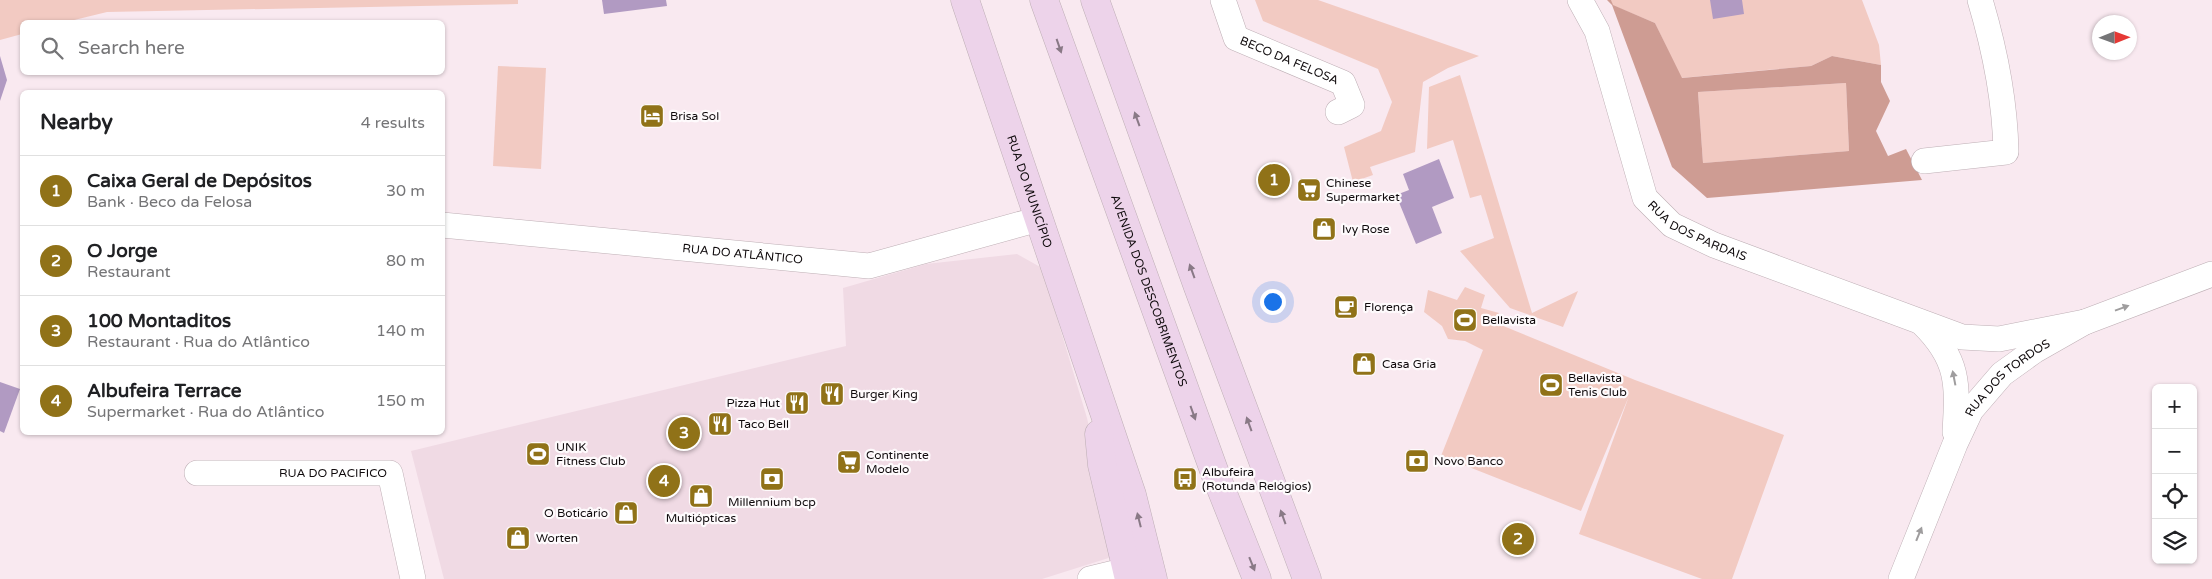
<!DOCTYPE html>
<html lang="en">
<head>
<meta charset="utf-8">
<style>
  body { margin:0; font-family:"Varela Round",sans-serif; background:#f6f6f6; color:#202124 }
  .controls { position:absolute; right:15px; bottom:15px; display:grid; overflow:hidden; border-radius:8px; box-shadow:0 1px 4px #0004 }
  .controls button { width:45px; height:45px; display:grid; place-items:center; padding:0; border:0; border-bottom:1px solid #e0e0e0; background:#fff; color:#202124; font:25px sans-serif }
  .compass { position:absolute; left:2092px; top:15px; width:45px; height:45px; border-radius:50%; background:#fff; box-shadow:0 1px 4px #0004; rotate:89deg }
  .you { position:absolute; left:1272px; top:301px; width:18px; height:18px; margin:-12px; border:4px solid #fff; border-radius:50%; background:#1a73e8; box-shadow:0 0 0 8px #1a73e833 }
  .badge { display:grid; place-items:center; width:32px; height:32px; border-radius:50%; background:#907218; color:#fff; font-size:16px; font-weight:700 }
  .pin { position:absolute; translate:-50% -50%; border:2px solid #fff; box-shadow:0 1px 5px #0006 }
  .list { margin:0; padding:0; list-style:none }
  h2 { display:flex; justify-content:space-between; align-items:center; height:65px; margin:0; padding:0 20px; font-size:21px }
  h2 small { font-size:16px; font-weight:400; color:#757577 }
  .list li { display:grid; grid-template-columns:32px 1fr auto; gap:15px; align-items:center; box-sizing:border-box; height:70px; padding:0 20px; border-top:1px solid #e0e0e0 }
  .list b { display:block; font-size:19px; white-space:nowrap }
  .list p { margin:0; font-size:16px; white-space:nowrap; color:#757577 }
  .list em { font-size:16px; font-style:normal; color:#757577 }
  .icon { flex:none; width:28px; height:28px; fill:none; stroke:currentColor; stroke-width:2; stroke-linecap:round; stroke-linejoin:round }
  .map { position:relative; flex:none; width:2212px; height:579px; overflow:hidden }
  .search { position:absolute; background:#fff; box-shadow:0 1px 4px #0004; left:20px; top:20px; width:425px; height:55px; display:flex; align-items:center; gap:12px; box-sizing:border-box; padding:0 18px; border-radius:8px; color:#757577; font-size:19px }
  .panel { position:absolute; background:#fff; box-shadow:0 1px 4px #0004; left:20px; top:90px; width:425px; height:345px; border-radius:8px }
  .map>svg:first-child { display:block }
</style>
</head>
<body>
<div class="map">
<svg width="2212" height="579" viewBox="0 0 2212 579">
  <rect width="100%" height="100%" fill="#f9e9f0"/>
  <!-- built -->
  <polygon fill="#f0dae4" points="1017,254 1042,268 1087,418 1118,555 1042,579 444,579 411,451 846,346 843,288 926,264"/>
  <!-- green -->
  <g fill="#f2cac2">
    <polygon points="0,0 518,0 518,4 107,12 66,22 22,22 22,34 0,40"/>
    <polygon points="1255,0 1318,0 1479,56 1448,68 1423,82 1415,152 1370,167 1373,175 1353,182 1344,147 1381,131 1392,102 1378,69 1263,21"/>
    <polygon points="1611,0 1862,0 1879,45 1881,65 1832,56 1811,66 1681,78 1655,23 1612,5"/>
    <polygon points="498,66 546,68 541,169 493,166"/>
    <polygon points="1460,75 1532,313 1578,291 1563,327 1510,308 1460,251 1494,238 1481,195 1470,198 1453,140 1427,149 1429,87"/>
    <polygon points="1846,83 1849,151 1703,163 1698,92"/>
    <polygon points="1465,287 1485,295 1481,308 1499,313 1496,323 1635,380 1784,435 1732,579 1702,579 1579,534 1629,396 1581,511 1441,456 1483,350 1465,341 1448,339 1442,326 1424,312 1428,290 1457,300"/>
  </g>
  <!-- forest -->
  <path fill="#ce9c93" fill-rule="evenodd" d="M1607,0H1611L1613,5L1655,23L1682,78L1811,66L1832,56L1881,65V82L1890,101L1876,131L1888,156L1906,149L1922,180L1707,198L1672,167L1612,5ZM1846,83L1849,151L1703,163L1698,92Z"/>
  <!-- water -->
  <g fill="#b19ac2">
    <polygon points="602,0 666,0 667,6 604,14"/>
    <polygon points="1710,0 1742,0 1744,14 1713,19"/>
    <polygon points="0,56 7,80 0,101"/>
    <polygon points="1439,159 1454,198 1432,207 1442,233 1416,244 1396,195 1409,190 1403,174"/>
    <polygon points="0,382 20,389 4,433 0,431"/>
  </g>
  <g fill="none" stroke-linecap="round" stroke-linejoin="round">
    <defs>
      <g id="street">
        <path id="s1" d="M1223,0L1236,38L1343,83L1352,105L1338,112"/>
        <path id="s2" d="M1580,0L1597,31L1645,198L1672,225L1714,245L1962,337L1999,339L2085,322"/>
        <path d="M1924,161L2006,152C2005,100 1995,50 1980,0"/>
        <path id="s3" d="M442,225L869,266L1039,219"/>
        <path d="M1922,323C1959,359 1958,384 1955,432"/>
        <path id="s4" d="M197,473H390L413,579"/>
        <polyline points="1090,579 1127,570 1146,568"/>
        <path id="s5" d="M1901,579L1955,444L1971,410L2002,374L2034,351L2085,322L2212,274"/>
      </g>
      <g id="secondary">
        <path id="s6" d="M965,0L1132,495L1153,579"/>
        <path id="s7" d="M1044,0L1216,476L1257,579"/>
        <polyline points="1095,0 1198,287 1307,579"/>
        <polyline points="1099,434 1102,465 1129,579"/>
      </g>
    </defs>
    <!-- street casing -->
    <use href="#street" stroke="#beafb5" stroke-width="26"/>
    <!-- secondary casing -->
    <use href="#secondary" stroke="#beafb5" stroke-width="29"/>
    <!-- street -->
    <use href="#street" stroke="#fff" stroke-width="25"/>
    <!-- secondary -->
    <use href="#secondary" stroke="#edd3ea" stroke-width="28"/>
  </g>
  <!-- one-way arrows -->
  <defs><path id="oneway-solid" d="M-6-.8H1V-3.2L6.5 0L1 3.2V.8H-6Z" transform="scale(1.25)"/></defs>
  <g fill="#897986">
    <use href="#oneway-solid" transform="translate(1059 46) rotate(71)"/>
    <use href="#oneway-solid" transform="translate(1137 119) rotate(-110)"/>
    <use href="#oneway-solid" transform="translate(1192 271) rotate(-110)"/>
    <use href="#oneway-solid" transform="translate(1193 413) rotate(70)"/>
    <use href="#oneway-solid" transform="translate(1249 424) rotate(-110)"/>
    <use href="#oneway-solid" transform="translate(1283 517) rotate(-110)"/>
    <use href="#oneway-solid" transform="translate(1139 520) rotate(-104)"/>
    <use href="#oneway-solid" transform="translate(1252 564) rotate(68)"/>
  </g>
  <g fill="#9f9d9e">
    <use href="#oneway-solid" transform="translate(2122 308) rotate(-20)"/>
    <use href="#oneway-solid" transform="translate(1954 378) rotate(-101)"/>
    <use href="#oneway-solid" transform="translate(1919 534) rotate(-68)"/>
  </g>
  <!-- icons -->
  <defs>
    <symbol id="hotel-square" viewBox="-11 -11 22 22"><rect x="-9" y="-9" width="18" height="18" rx="4" fill="#907218" stroke="#fefafc"/><path d="M-6-4.5h1.5V1H6V5H4.5V3h-9V5H-6ZM-4 0a1.8 1.8 0 1 1 3.6 0ZM.5 0V-2.5h3Q6-2.5 6 0Z" fill="#fff"/></symbol>
    <symbol id="supermarket-square" viewBox="-11 -11 22 22"><rect x="-9" y="-9" width="18" height="18" rx="4" fill="#907218" stroke="#fefafc"/><path d="M-6-5.5h2.5l.6 2H6L4.5 2H-2.5L-4.4-4H-6ZM-1.5 3.2a1.3 1.3 0 1 0 .1 0ZM3 3.2a1.3 1.3 0 1 0 .1 0Z" fill="#fff"/></symbol>
    <symbol id="shop-square" viewBox="-11 -11 22 22"><rect x="-9" y="-9" width="18" height="18" rx="4" fill="#907218" stroke="#fefafc"/><path d="M-5-2.5h2.3a2.7 3.5 0 0 1 5.4 0H5L5.5 6h-11ZM-1.5-2.5h3a1.5 2.3 0 0 0-3 0Z" fill="#fff"/></symbol>
    <symbol id="cafe-square" viewBox="-11 -11 22 22"><rect x="-9" y="-9" width="18" height="18" rx="4" fill="#907218" stroke="#fefafc"/><path d="M-5.5-4.5H6V0H3Q3 3.5 0 3.5H-2.5Q-5.5 3.5-5.5 0ZM3-3.2v2h1.7v-2ZM-6 4.5H4V6H-6Z" fill="#fff"/></symbol>
    <symbol id="stadium-square" viewBox="-11 -11 22 22"><rect x="-9" y="-9" width="18" height="18" rx="4" fill="#907218" stroke="#fefafc"/><path d="M0-5a6.5 5 0 1 0 0 10a6.5 5 0 1 0 0-10ZM-3.5-1.8h7v3.6h-7Z" fill="#fff"/></symbol>
    <symbol id="restaurant-square" viewBox="-11 -11 22 22"><rect x="-9" y="-9" width="18" height="18" rx="4" fill="#907218" stroke="#fefafc"/><path d="M-5-6h1v4h1v-4h1v4h1v-4h1v5L-1.5 .5V6h-2V.5L-5-1ZM5-6V6H3V1.5H1.5Q1.5-4 5-6Z" fill="#fff"/></symbol>
    <symbol id="bank-square" viewBox="-11 -11 22 22"><rect x="-9" y="-9" width="18" height="18" rx="4" fill="#907218" stroke="#fefafc"/><path d="M-6-4H6V4H-6ZM0-2.3a2.3 2.3 0 1 0 0 4.6a2.3 2.3 0 1 0 0-4.6Z" fill="#fff"/></symbol>
    <symbol id="bus-square" viewBox="-11 -11 22 22"><rect x="-9" y="-9" width="18" height="18" rx="4" fill="#907218" stroke="#fefafc"/><path d="M-5-6H5V4H4V6H2V4H-2V6H-4V4H-5ZM-3.5-4V0h7V-4ZM-3.5 1.2v1.5H-2V1.2ZM2 1.2v1.5H3.5V1.2Z" fill="#fff"/></symbol>
  </defs>
  <g fill-rule="evenodd">
    <use href="#hotel-square" x="638" y="102" width="28" height="28"/>
    <use href="#supermarket-square" x="1295" y="176" width="28" height="28"/>
    <use href="#shop-square" x="1310" y="215" width="28" height="28"/>
    <use href="#cafe-square" x="1332" y="293" width="28" height="28"/>
    <use href="#stadium-square" x="1451" y="306" width="28" height="28"/>
    <use href="#shop-square" x="1350" y="350" width="28" height="28"/>
    <use href="#stadium-square" x="1537" y="371" width="28" height="28"/>
    <use href="#restaurant-square" x="818" y="380" width="28" height="28"/>
    <use href="#restaurant-square" x="783" y="389" width="28" height="28"/>
    <use href="#restaurant-square" x="706" y="410" width="28" height="28"/>
    <use href="#stadium-square" x="524" y="440" width="28" height="28"/>
    <use href="#bank-square" x="1403" y="447" width="28" height="28"/>
    <use href="#supermarket-square" x="835" y="448" width="28" height="28"/>
    <use href="#bank-square" x="758" y="465" width="28" height="28"/>
    <use href="#bus-square" x="1171" y="465" width="28" height="28"/>
    <use href="#shop-square" x="687" y="482" width="28" height="28"/>
    <use href="#shop-square" x="612" y="499" width="28" height="28"/>
    <use href="#shop-square" x="504" y="524" width="28" height="28"/>
  </g>
  <g text-anchor="middle" dominant-baseline="central" stroke-width="4.5" stroke-linejoin="round" paint-order="stroke">
    <!-- street labels -->
    <g font-size="12" fill="#0f0a0c" stroke="#fefafc">
      <text stroke="none"><textPath href="#s1" startOffset="98">BECO DA FELOSA</textPath></text>
      <text stroke="none"><textPath href="#s6" startOffset="202">RUA DO MUNICÍPIO</textPath></text>
      <text stroke="none"><textPath href="#s2" startOffset="272">RUA DOS PARDAIS</textPath></text>
      <text stroke="none"><textPath href="#s3" startOffset="302">RUA DO ATLÂNTICO</textPath></text>
      <text stroke="none"><textPath href="#s7" startOffset="309">AVENIDA DOS DESCOBRIMENTOS</textPath></text>
      <text stroke="none"><textPath href="#s5" startOffset="232">RUA DOS TORDOS</textPath></text>
      <text stroke="none"><textPath href="#s4" startOffset="136">RUA DO PACIFICO</textPath></text>
    </g>
    <!-- poi labels -->
    <g font-size="12" fill="#0f0a0c" stroke="#fefafc" text-anchor="start">
      <text x="670" y="116">Brisa Sol</text>
      <text x="1326" y="183">Chinese<tspan x="1326" dy="14">Supermarket</tspan></text>
      <text x="1342" y="229">Ivy Rose</text>
      <text x="1364" y="307">Florença</text>
      <text x="1482" y="320">Bellavista</text>
      <text x="1382" y="364">Casa Gria</text>
      <text x="1568" y="378">Bellavista<tspan x="1568" dy="14">Tenis Club</tspan></text>
      <text x="850" y="394">Burger King</text>
      <text x="780" y="403" text-anchor="end">Pizza Hut</text>
      <text x="738" y="424">Taco Bell</text>
      <text x="556" y="447">UNIK<tspan x="556" dy="14">Fitness Club</tspan></text>
      <text x="866" y="455">Continente<tspan x="866" dy="14">Modelo</tspan></text>
      <text x="1434" y="461">Novo Banco</text>
      <text x="1202" y="472">Albufeira<tspan x="1202" dy="14">(Rotunda Relógios)</tspan></text>
      <text x="772" y="502" text-anchor="middle">Millennium bcp</text>
      <text x="608" y="513" text-anchor="end">O Boticário</text>
      <text x="701" y="518" text-anchor="middle">Multiópticas</text>
      <text x="536" y="538">Worten</text>
    </g>
  </g>
</svg>
<div class="controls">
<button>+</button>
<button>−</button>
<button><svg class="icon" aria-label="locate" viewBox="0 0 24 24"><circle cx="12" cy="12" r="6"/><path d="M12 2v4M12 18v4M2 12h4M18 12h4"/></svg></button>
<button><svg class="icon" aria-label="layers" viewBox="0 0 24 24"><path d="M12 4l9 5-9 5-9-5zM3 14l9 5 9-5"/></svg></button>
</div>
<svg class="compass" viewBox="-18 -18 36 36"><path d="M0-13l5 13h-10z" fill="#e53935"/><path d="M0 13l5-13h-10z" fill="#757577"/></svg>
<div class="you"></div>
<div class="pin badge" style="left:1274px;top:180px">1</div>
<div class="pin badge" style="left:1518px;top:539px">2</div>
<div class="pin badge" style="left:684px;top:433px">3</div>
<div class="pin badge" style="left:664px;top:481px">4</div>
<div class="search"><svg class="icon" aria-label="search" viewBox="0 0 24 24"><circle cx="10" cy="10" r="6"/><path d="M15 15l6 6"/></svg>Search here</div>
<section class="panel">
<h2>Nearby<small>4 results</small></h2>
<ul class="list">
<li><span class="badge">1</span><div><b>Caixa Geral de Depósitos</b><p>Bank · Beco da Felosa</p></div><em>30 m</em></li>
<li><span class="badge">2</span><div><b>O Jorge</b><p>Restaurant</p></div><em>80 m</em></li>
<li><span class="badge">3</span><div><b>100 Montaditos</b><p>Restaurant · Rua do Atlântico</p></div><em>140 m</em></li>
<li><span class="badge">4</span><div><b>Albufeira Terrace</b><p>Supermarket · Rua do Atlântico</p></div><em>150 m</em></li>
</ul>
</section>
</div>
</body>
</html>
